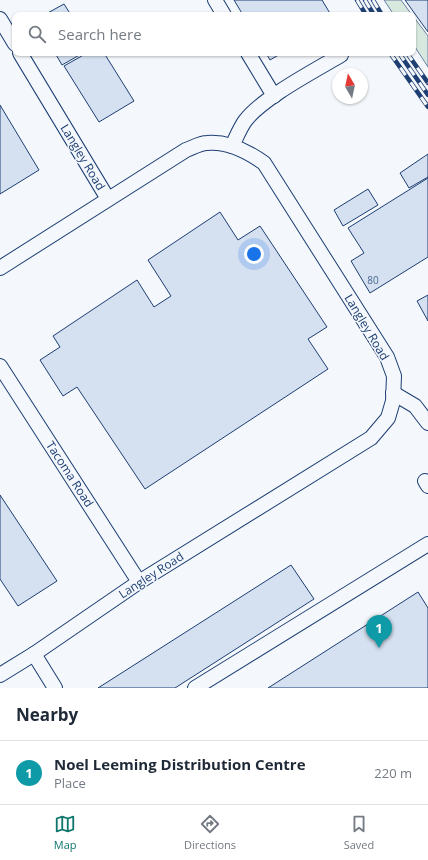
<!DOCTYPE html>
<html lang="en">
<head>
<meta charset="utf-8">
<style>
  body { margin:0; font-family:"Open Sans",sans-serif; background:#f2f2f3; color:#1f2937 }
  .compass { position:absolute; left:332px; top:68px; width:36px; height:36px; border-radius:50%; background:#fff; box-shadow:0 1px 3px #0004; rotate:351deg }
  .you { position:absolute; left:254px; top:254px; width:14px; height:14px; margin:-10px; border:3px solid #fff; border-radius:50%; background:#1a73e8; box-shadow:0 0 0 6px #1a73e833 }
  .badge { display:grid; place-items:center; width:26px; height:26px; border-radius:50%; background:#0f766e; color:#fff; font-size:13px; font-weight:700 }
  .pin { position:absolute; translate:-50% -33px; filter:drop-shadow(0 1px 2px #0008) }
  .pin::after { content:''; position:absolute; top:21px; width:14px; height:12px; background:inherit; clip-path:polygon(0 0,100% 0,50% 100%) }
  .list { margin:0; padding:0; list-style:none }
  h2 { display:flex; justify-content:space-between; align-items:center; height:52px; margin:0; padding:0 16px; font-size:17px }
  h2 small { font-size:13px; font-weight:400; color:#747a83 }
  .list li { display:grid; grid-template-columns:26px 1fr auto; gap:12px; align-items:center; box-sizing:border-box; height:64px; padding:0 16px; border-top:1px solid #e0e1e3 }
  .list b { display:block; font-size:15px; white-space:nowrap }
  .list p { margin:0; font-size:13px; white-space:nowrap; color:#747a83 }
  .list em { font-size:13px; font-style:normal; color:#747a83 }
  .icon { flex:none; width:22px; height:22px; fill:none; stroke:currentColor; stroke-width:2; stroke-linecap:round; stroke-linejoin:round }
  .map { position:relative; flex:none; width:428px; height:688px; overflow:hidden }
  .search { position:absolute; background:#fff; box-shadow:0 1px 3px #0004; left:12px; right:12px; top:12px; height:44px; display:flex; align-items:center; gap:10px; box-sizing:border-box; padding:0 14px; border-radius:8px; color:#747a83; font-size:15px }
  .sheet { height:116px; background:#fff }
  nav { display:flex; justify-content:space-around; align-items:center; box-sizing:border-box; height:56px; border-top:1px solid #e0e1e3; background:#fff; font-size:11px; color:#747a83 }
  nav a { display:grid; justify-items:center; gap:2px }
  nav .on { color:#0f766e }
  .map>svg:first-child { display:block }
</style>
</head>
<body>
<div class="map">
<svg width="428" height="688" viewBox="0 0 428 688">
  <rect width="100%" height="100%" fill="#f4f7fb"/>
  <!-- green -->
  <g fill="#d7e8df" stroke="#687fa3">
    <polygon points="384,0 401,0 412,15 394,15"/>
    <polygon points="413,16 428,36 428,67 413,44"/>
  </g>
  <!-- building -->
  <g fill="#d5e0f0" stroke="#1d3f73">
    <polygon points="234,0 322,0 331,15 243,15"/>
    <polygon points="405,0 428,0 428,32"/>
    <polygon points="64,4 71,15 44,15"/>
    <polygon points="55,53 83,53 62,65"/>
    <polygon points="87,53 104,53 134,101 99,122 64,66"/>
    <polygon points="266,53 282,53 270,60"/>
    <polygon points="0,105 39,170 0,194"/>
    <polygon points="428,154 428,177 409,188 400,173"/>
    <polygon points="428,178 428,257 370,293 351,261 364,253 348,228"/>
    <polygon points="368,189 378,205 343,226 334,210"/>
    <polygon points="220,212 238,240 260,226 327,327 308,339 328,369 145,489 77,387 63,396 40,360 60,347 53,336 137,280 154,307 171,296 148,260"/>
    <polygon points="428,295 428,321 417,301"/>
    <polygon points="0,495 57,581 18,606 0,579"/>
    <polygon points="291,565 314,599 175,688 98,688"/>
    <polygon points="418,592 428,608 428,688 268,688"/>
  </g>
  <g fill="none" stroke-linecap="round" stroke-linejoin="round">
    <defs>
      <g id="minor">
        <polyline points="215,0 224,15"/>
        <polyline points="0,19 15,44"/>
        <polyline points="20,53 108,199"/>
        <polyline points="248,53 274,96"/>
        <path d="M232,146C236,138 240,128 245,121C262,98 316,70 341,55"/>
        <path d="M0,268L186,150C192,148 200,143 207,143C228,141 247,151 264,163L387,357L394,376L393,401L388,418L371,438L139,582L34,654L0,675"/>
        <polyline points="0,366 139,582"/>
        <polyline points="393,393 415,406 428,423"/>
        <polyline points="425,481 428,486"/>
        <polyline points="34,654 55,688"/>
        <polyline points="195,688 428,544"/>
      </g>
    </defs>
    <!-- minor casing -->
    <use href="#minor" stroke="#1d3f73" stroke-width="16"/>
    <!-- minor -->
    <use href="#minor" stroke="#f4f7fb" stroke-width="14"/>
    <defs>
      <g id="rail">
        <polyline points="357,0 366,15"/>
        <polyline points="365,0 374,15"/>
        <polyline points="373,0 382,15"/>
        <polyline points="390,53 428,107"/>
        <polyline points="399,53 428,95"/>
        <polyline points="407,53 428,83"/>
      </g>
    </defs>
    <!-- rail casing -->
    <use href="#rail" stroke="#1d3f73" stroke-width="4.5"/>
    <!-- rail -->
    <use href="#rail" stroke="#f4f7fb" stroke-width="3" stroke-dasharray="9" stroke-linecap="butt"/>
  </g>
  <g text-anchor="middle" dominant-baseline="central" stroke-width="3" stroke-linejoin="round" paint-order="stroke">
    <!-- number labels -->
    <g font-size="10" fill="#4b6792">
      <text x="373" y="280">80</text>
    </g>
    <!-- street labels -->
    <g font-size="12" fill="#1d3f73" stroke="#f4f7fb">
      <text transform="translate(83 157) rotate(59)">Langley Road</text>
      <text transform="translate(367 327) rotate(59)">Langley Road</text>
      <text transform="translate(70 474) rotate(57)">Tacoma Road</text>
      <text transform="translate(151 575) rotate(-33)">Langley Road</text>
    </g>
  </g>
</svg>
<svg class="compass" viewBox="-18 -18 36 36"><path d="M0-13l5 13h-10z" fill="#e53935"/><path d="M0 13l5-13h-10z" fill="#747a83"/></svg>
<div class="you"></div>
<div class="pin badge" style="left:379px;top:648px;background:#0f9aa8">1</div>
<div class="search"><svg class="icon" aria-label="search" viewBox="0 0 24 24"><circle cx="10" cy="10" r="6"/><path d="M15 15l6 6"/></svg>Search here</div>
</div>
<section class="sheet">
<h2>Nearby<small></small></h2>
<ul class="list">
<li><span class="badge" style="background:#0f9aa8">1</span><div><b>Noel Leeming Distribution Centre</b><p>Place</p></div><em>220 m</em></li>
</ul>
</section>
<nav>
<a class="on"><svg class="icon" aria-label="map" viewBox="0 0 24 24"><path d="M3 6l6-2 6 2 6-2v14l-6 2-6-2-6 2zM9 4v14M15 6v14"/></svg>Map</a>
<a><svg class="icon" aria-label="directions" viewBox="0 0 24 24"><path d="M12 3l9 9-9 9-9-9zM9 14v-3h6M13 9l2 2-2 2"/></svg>Directions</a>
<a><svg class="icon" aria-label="saved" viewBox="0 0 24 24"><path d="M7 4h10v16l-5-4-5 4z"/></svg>Saved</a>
</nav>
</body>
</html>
